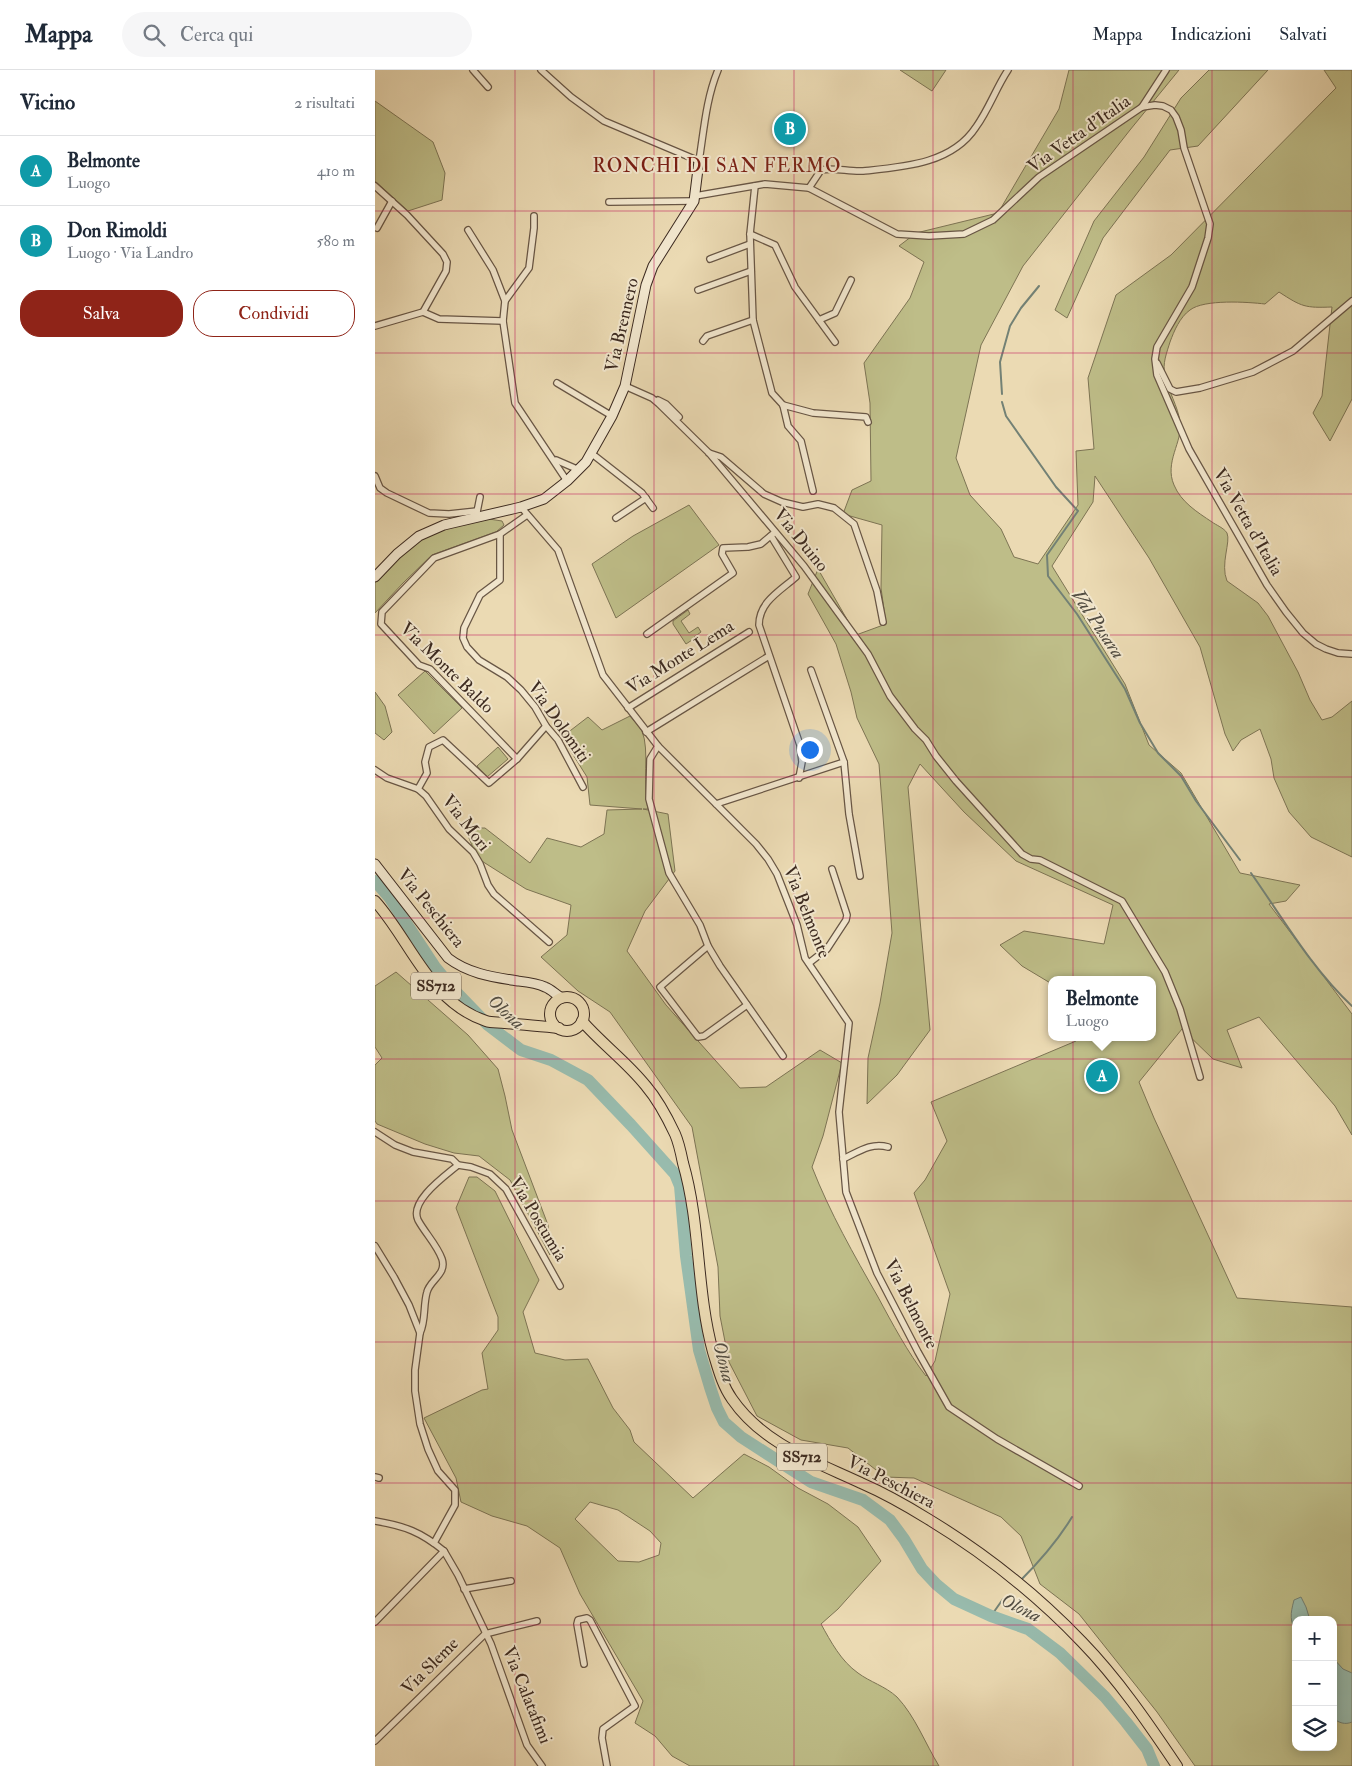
<!DOCTYPE html>
<html lang="it">
<head>
<meta charset="utf-8">
<style>
  body { margin:0; font-family:"IM FELL Double Pica",serif; background:#f6f6f7; color:#1f2937 }
  .controls { position:absolute; right:15px; bottom:15px; display:grid; overflow:hidden; border-radius:10px; box-shadow:0 2px 12px #0003 }
  .controls button { width:45px; height:45px; display:grid; place-items:center; padding:0; border:0; border-bottom:1px solid #e0e1e3; background:#fff; color:#1f2937; font:25px sans-serif }
  .you { position:absolute; left:434px; top:679px; width:18px; height:18px; margin:-12px; border:4px solid #fff; border-radius:50%; background:#1a73e8; box-shadow:0 0 0 8px #1a73e833 }
  .badge { display:grid; place-items:center; width:32px; height:32px; border-radius:50%; background:#8f2418; color:#fff; font-size:16px; font-weight:700 }
  .pin { position:absolute; translate:-50% -50%; border:2px solid #fff; box-shadow:0 1px 5px #0006 }
  .popup { position:absolute; left:673px; top:906px; width:108px; height:65px; box-sizing:border-box; display:grid; place-content:center; border-radius:10px; background:#fff; filter:drop-shadow(0 1px 4px #0005); font-size:16px; white-space:nowrap; color:#747a83 }
  .popup b { font-size:19px; color:#1f2937 }
  .popup::after { content:''; position:absolute; left:50%; top:100%; margin-left:-10px; border:10px solid transparent; border-top-color:#fff }
  .list { margin:0; padding:0; list-style:none }
  h2 { display:flex; justify-content:space-between; align-items:center; height:65px; margin:0; padding:0 20px; font-size:21px }
  h2 small { font-size:16px; font-weight:400; color:#747a83 }
  .list li { display:grid; grid-template-columns:32px 1fr auto; gap:15px; align-items:center; box-sizing:border-box; height:70px; padding:0 20px; border-top:1px solid #e0e1e3 }
  .list b { display:block; font-size:19px; white-space:nowrap }
  .list p { margin:0; font-size:16px; white-space:nowrap; color:#747a83 }
  .list em { font-size:16px; font-style:normal; color:#747a83 }
  .actions { display:flex; gap:10px; padding:15px 20px }
  .actions a { flex:1; padding:11px 0; border:1px solid #8f2418; border-radius:20px; text-align:center; font-size:18px; color:#8f2418 }
  .actions .main { background:#8f2418; color:#fff }
  .icon { flex:none; width:28px; height:28px; fill:none; stroke:currentColor; stroke-width:2; stroke-linecap:round; stroke-linejoin:round }
  .map { position:relative; flex:none; width:977px; height:1696px; overflow:hidden }
  header { display:flex; align-items:center; gap:30px; box-sizing:border-box; height:70px; padding:0 25px; background:#fff; border-bottom:1px solid #e0e1e3 }
  header strong { font-size:24px }
  nav { display:flex; gap:28px; margin-inline-start:auto; font-size:18px }
  .search { width:350px; height:45px; background:#f6f6f7; display:flex; align-items:center; gap:12px; box-sizing:border-box; padding:0 18px; border-radius:28px; color:#747a83; font-size:19px }
  main { display:flex }
  aside { flex:1; background:#fff }
  .map>svg:first-child { display:block }
</style>
</head>
<body>
<header>
<strong>Mappa</strong>
<div class="search"><svg class="icon" aria-label="search" viewBox="0 0 24 24"><circle cx="10" cy="10" r="6"/><path d="M15 15l6 6"/></svg>Cerca qui</div>
<nav><a>Mappa</a><a>Indicazioni</a><a>Salvati</a></nav>
</header>
<main>
<aside>
<h2>Vicino<small>2 risultati</small></h2>
<ul class="list">
<li><span class="badge" style="background:#0f9aa8">A</span><div><b>Belmonte</b><p>Luogo</p></div><em>410 m</em></li>
<li><span class="badge" style="background:#0f9aa8">B</span><div><b>Don Rimoldi</b><p>Luogo · Via Landro</p></div><em>580 m</em></li>
</ul>
<div class="actions"><a class="main">Salva</a><a>Condividi</a></div>
</aside>
<div class="map">
<svg width="977" height="1696" viewBox="0 0 977 1696">
  <rect width="100%" height="100%" fill="#ebdab3"/>
  <filter id="stains"><feTurbulence type="fractalNoise" baseFrequency=".004" numOctaves="4"/><feColorMatrix values="0 0 0 0 .2 0 0 0 0 .09 0 0 0 0 .02 0 0 0 .5 -.17"/></filter>
  <radialGradient id="worn" r=".72"><stop offset=".6" stop-color="#630" stop-opacity="0"/><stop offset="1" stop-color="#630" stop-opacity=".3"/></radialGradient>
  <!-- green -->
  <g fill="#bebd88" stroke="#7d7454" fill-rule="evenodd">
    <polygon points="525,0 571,0 557,21"/>
    <path d="M694,0H804L755,60L648,196L606,275L581,388L595,425L626,459L639,487L663,494L703,435L701,381L719,379L713,308L741,225L796,185L961,18L949,0H977V329L955,371L938,343L947,326L957,237C930,238 927,237 904,222L890,234C873,232 829,229 815,240C805,247 799,261 795,272C792,282 787,294 790,305C793,321 803,336 805,352C808,372 789,392 799,415C806,432 822,442 837,452C841,455 849,458 852,463C856,472 845,494 852,511L883,533L893,546L923,602L935,630L947,650L957,647L977,631V787L936,767L914,742L899,708L896,689L885,659L866,670L858,681L850,664L825,577L774,488L720,406L718,432L677,496L750,614L774,675L806,703L865,803L925,815L911,831L894,834L977,944V1065L960,1036L884,947L852,960L867,998L838,989L807,959L764,1012L779,1048L862,1228L977,1237V1696H820L782,1642L704,1544L665,1514L646,1466L626,1447L539,1408L510,1407L473,1378L426,1370L382,1346L354,1292L345,1246L343,1197L317,1057L235,942L203,921L166,887L192,865L196,835L151,819L102,788L90,758H110L155,793L172,768L206,777L229,764L232,740L267,739L215,735L212,707L187,667L213,647L227,660L255,646C259,651 264,656 267,661C275,680 267,716 273,739H268L293,744L300,801L270,841L252,881L291,935L365,1018L391,1017L445,980L467,993L448,1066L437,1097C455,1143 479,1185 503,1227C517,1253 533,1283 551,1306L560,1291L575,1224L539,1123L550,1110L572,1071L556,1032L701,971V967H777V910H677V914L647,896L625,875L649,861L729,874L738,835L641,791L589,742L545,694L533,717L555,960L522,1005L492,1034L493,988L505,933L517,863L504,694L482,648L476,622L461,574L433,524L443,499L481,565L511,554L506,518L507,455L468,444L477,420L496,411L495,333L489,293L535,228L549,192L524,176L541,163L623,143L684,39ZM921,1550H958V1677H921Z"/>
    <polygon points="834,0 893,0 823,76 795,80 728,168 692,248 680,240 719,151 769,87 806,28"/>
    <polygon points="0,31 58,72 70,103 67,130 33,141 0,111"/>
    <polygon points="314,435 344,475 241,548 217,494 258,466"/>
    <path d="M114,449L127,451L129,455L121,462L57,485L28,513L0,543V510C21,489 43,467 72,458C85,454 100,452 114,449Z"/>
    <polygon points="313,540 315,544 306,551 314,563 323,557 326,562 319,567 320,568 311,574 298,554 298,551"/>
    <polygon points="50,601 87,638 59,664 23,625"/>
    <polygon points="0,622 10,636 17,662 9,670 0,663"/>
    <polygon points="123,677 133,689 112,707 102,696"/>
    <polygon points="21,902 93,965 123,999 130,1026 137,1060 173,1155 175,1185 135,1110 104,1086 79,1083 50,1074 2,1054 0,1051 0,995 7,988 0,977 0,916"/>
    <path d="M94,1107H102L120,1121L164,1210L148,1242L160,1283L190,1290L213,1289L238,1338L255,1360L259,1372L318,1428L369,1384L394,1397L423,1418L453,1434L483,1457L506,1491L463,1539L446,1554C456,1572 466,1591 483,1603C495,1612 510,1616 522,1627C540,1646 550,1673 564,1696H315L297,1686L280,1666L260,1653L268,1631L205,1524L185,1478L152,1456L117,1446L86,1432L81,1408L49,1348L107,1320L113,1319L107,1283L123,1260V1247L81,1138ZM215,1432L243,1440L275,1461L286,1473L284,1485L264,1492L243,1491L200,1449Z"/>
  </g>
  <!-- water -->
  <g fill="#98bbad" stroke="#738175">
    <path d="M926,1527L931,1537L935,1550H921V1564C915,1550 915,1545 919,1530Z"/>
    <path d="M958,1588L968,1599L977,1603V1652C970,1655 964,1653 958,1648Z"/>
  </g>
  <g fill="none" stroke-linecap="round" stroke-linejoin="round">
    <!-- stream -->
    <g stroke="#738175" stroke-width="2">
      <polyline points="627,324 625,292 635,256 646,238 664,216"/>
      <polyline points="627,332 631,346 681,417 703,441 672,485 673,506 702,544 750,619 765,653 783,683 806,706 821,731 865,790"/>
      <path d="M876,803C907,847 937,899 977,936"/>
      <path d="M645,1511C665,1491 682,1472 697,1447"/>
      <polyline points="616,1546 628,1529"/>
    </g>
    <!-- river -->
    <polyline stroke="#98bbad" stroke-width="12" points="0,811 14,827 60,897 80,921 113,955 146,980 176,990 213,1010 256,1055 300,1104 305,1116 311,1186 324,1280 335,1317 342,1338 349,1352 366,1367 436,1412 488,1430 515,1450 529,1469 547,1499 561,1514 579,1529 616,1546 653,1559 685,1583 730,1627 751,1652 772,1679 779,1696"/>
    <defs>
      <g id="street">
        <polyline points="98,0 113,17"/>
        <path d="M166,0L196,27L229,51L324,91C329,60 331,29 343,0"/>
        <polyline points="767,37 791,0"/>
        <polyline points="0,116 32,145 68,184 72,192 71,201 48,242 0,256"/>
        <polyline points="380,116 375,164 378,250 397,323 408,335 413,356 426,371 438,421"/>
        <path d="M434,118L446,100C459,97 474,102 488,101C528,97 577,94 601,57C614,39 621,18 633,0"/>
        <polyline points="320,126 390,114 434,118 522,164 554,166 589,164 618,150 664,107 767,37 780,35 788,36 796,40 801,47 806,60 809,78 835,154 833,168 817,217 782,277 780,289 782,305 814,379 892,515 911,542 928,563 941,574 951,579 963,583 977,584"/>
        <polyline points="234,132 319,131"/>
        <polyline points="159,146 159,158 154,198 130,231 128,251 140,333 192,411"/>
        <polyline points="2,158 17,131"/>
        <polyline points="93,160 118,200 130,231"/>
        <polyline points="375,164 400,175 420,217 460,272"/>
        <polyline points="335,189 375,174"/>
        <polyline points="323,220 376,201"/>
        <polyline points="48,242 64,249 128,251"/>
        <polyline points="444,250 460,243 476,210"/>
        <polyline points="328,271 332,266 378,250"/>
        <polyline points="782,293 795,319 801,322 825,318 878,302 918,281 977,231"/>
        <polyline points="182,313 237,346"/>
        <polyline points="250,316 277,328 284,334 334,383 429,496 493,584 515,626 540,659 551,670 561,686 581,711 647,784 656,789 665,790 747,831 790,902 805,939 825,1007"/>
        <polyline points="283,330 291,334 304,347"/>
        <polyline points="408,335 438,343 491,347 493,352"/>
        <polyline points="216,383 267,423 278,438"/>
        <polyline points="334,383 346,387 389,424 407,432 428,437 443,434 459,438 479,454 502,521 508,552"/>
        <polyline points="181,390 204,400"/>
        <polyline points="0,406 5,418 12,423 54,443 74,444 102,441"/>
        <polyline points="146,437 183,480 228,605 283,676 381,774 393,789 402,804 422,855 430,888 474,953 464,1042 471,1122 502,1203 543,1282 574,1337 622,1369 704,1416"/>
        <polyline points="102,442 105,427"/>
        <polyline points="152,445 125,464 125,510 105,525 89,558 88,568 92,577 104,590 132,607 146,620 160,637 171,656 183,670 208,717"/>
        <polyline points="241,448 271,428"/>
        <polyline points="125,464 59,488 7,542 6,554 44,595 55,599 142,689"/>
        <path d="M396,466L421,507C405,521 384,532 384,555L425,675L427,692L424,708"/>
        <polyline points="272,564 358,503 347,484 348,478 373,477 386,474 399,463"/>
        <polyline points="436,600 469,692 474,744 485,806"/>
        <polyline points="253,638 374,562"/>
        <polyline points="271,662 394,586"/>
        <polyline points="283,676 275,689 274,729 294,803 325,855 333,876 345,896 408,986"/>
        <polyline points="0,700 12,708 43,719 51,726 74,759 98,782 105,794 113,815 119,824 174,872"/>
        <polyline points="43,719 52,703 50,692 54,677 68,670 114,713 142,689 171,656"/>
        <polyline points="341,734 469,692"/>
        <polyline points="333,876 285,917 323,967 329,966 372,935"/>
        <polyline points="434,893 452,879 471,850 472,845 457,799"/>
        <polyline points="0,1062 20,1075 38,1082 77,1089 83,1095 96,1097 115,1104 131,1119 185,1216"/>
        <path d="M468,1089C483,1082 496,1072 513,1077"/>
        <polyline points="0,1176 19,1207 34,1235 45,1263 40,1300 40,1321 45,1354 53,1379 63,1401 80,1420 80,1435 59,1473"/>
        <path d="M45,1263C51,1250 48,1236 52,1222C55,1210 72,1204 67,1189C62,1175 50,1163 43,1150C34,1131 70,1106 83,1095"/>
        <polyline points="0,1407 4,1408"/>
        <path d="M0,1451C30,1456 46,1462 69,1481L0,1552"/>
        <polyline points="69,1481 83,1505 116,1574 152,1675 167,1696"/>
        <polyline points="89,1519 136,1511"/>
        <polyline points="209,1594 202,1554 203,1550 212,1548 215,1550 260,1636 228,1659 227,1668 232,1696"/>
        <polyline points="0,1671 110,1564 162,1551"/>
      </g>
      <g id="secondary">
        <polyline points="0,507 22,484 44,466 69,455 146,437 169,429 192,411 211,392 237,346 250,316 271,215 278,196 319,131 324,91"/>
        <path d="M0,794L73,888C94,904 118,907 143,911C152,912 162,913 170,917C176,919 181,925 187,928"/>
      </g>
      <g id="primary">
        <path d="M0,831C36,871 54,932 111,951C117,953 124,952 130,953C148,955 166,956 184,958"/>
        <circle cx="192" cy="944" r="17"/>
        <path d="M207,951C227,974 252,992 271,1016C283,1030 292,1047 300,1064C304,1073 306,1083 308,1093C326,1155 321,1220 338,1282C343,1298 347,1315 357,1329C388,1374 439,1391 486,1413C509,1423 532,1436 553,1449C609,1483 661,1524 707,1572C743,1609 773,1653 802,1696"/>
      </g>
    </defs>
    <!-- street casing -->
    <use href="#street" stroke="#685645" stroke-width="8"/>
    <!-- secondary casing -->
    <use href="#secondary" stroke="#3c2a20" stroke-width="11"/>
    <!-- primary casing -->
    <use href="#primary" stroke="#3c2a20" stroke-width="12"/>
    <!-- street -->
    <use href="#street" stroke="#f2e7ce" stroke-width="5.5"/>
    <!-- secondary -->
    <use href="#secondary" stroke="#f2e7ce" stroke-width="9"/>
    <!-- primary -->
    <use href="#primary" stroke="#ebdab3" stroke-width="10"/>
  </g>
  <!-- grid -->
  <path fill="none" stroke="#c2185b" stroke-width="1" stroke-opacity="0.55" d="M140,0V1696M279,0V1696M419,0V1696M558,0V1696M698,0V1696M837,0V1696M0,141H977M0,283H977M0,424H977M0,565H977M0,707H977M0,848H977M0,989H977M0,1131H977M0,1272H977M0,1413H977M0,1555H921M958,1555H977"/>
  <g text-anchor="middle" dominant-baseline="central" stroke-width="4" stroke-linejoin="round" paint-order="stroke">
    <!-- shield labels -->
    <g fill="#f2e7ce" stroke="#736354" stroke-width="1">
      <rect x="36" y="902.5" width="50" height="27" rx="4"/>
      <rect x="402" y="1373.5" width="50" height="27" rx="4"/>
    </g>
    <g font-size="16" font-weight="bold" fill="#3c2a20">
      <text x="61" y="916">SS712</text>
      <text x="427" y="1387">SS712</text>
    </g>
    <!-- street labels -->
    <g font-size="18" fill="#3c2a20" stroke="#f2e7ce">
      <text transform="translate(704 64) rotate(-35)">Via Vetta d'Italia</text>
      <text transform="translate(247 255) rotate(-77)">Via Brennero</text>
      <text transform="translate(873 452) rotate(60)">Via Vetta d'Italia</text>
      <text transform="translate(426 470) rotate(51)">Via Duino</text>
      <text transform="translate(305 587) rotate(-32)">Via Monte Lema</text>
      <text transform="translate(72 598) rotate(44)">Via Monte Baldo</text>
      <text transform="translate(184 652) rotate(55)">Via Dolomiti</text>
      <text transform="translate(91 753) rotate(52)">Via Mori</text>
      <text transform="translate(56 838) rotate(51)">Via Peschiera</text>
      <text transform="translate(432 842) rotate(68)">Via Belmonte</text>
      <text transform="translate(163 1149) rotate(59)">Via Postumia</text>
      <text transform="translate(536 1234) rotate(63)">Via Belmonte</text>
      <text transform="translate(516 1412) rotate(27)">Via Peschiera</text>
      <text transform="translate(55 1596) rotate(-45)">Via Sleme</text>
      <text transform="translate(152 1625) rotate(68)">Via Calatafimi</text>
    </g>
    <!-- neighbourhood labels -->
    <g font-size="19" letter-spacing="1" fill="#7a1f14" stroke="#f2e7ce">
      <text x="342" y="96">RONCHI DI SAN FERMO</text>
    </g>
    <!-- water labels -->
    <g font-size="19" font-style="italic" fill="#534e43" stroke="#f2e7ce">
      <text transform="translate(723 554) rotate(56)">Val Pusara</text>
      <text transform="translate(131 942) rotate(42)">Olona</text>
      <text transform="translate(349 1292) rotate(75)">Olona</text>
      <text transform="translate(646 1538) rotate(26)">Olona</text>
    </g>
  </g>
  <rect width="100%" height="100%" filter="url(#stains)"/>
  <rect width="100%" height="100%" fill="url(#worn)"/>
</svg>
<div class="controls">
<button>+</button>
<button>−</button>
<button><svg class="icon" aria-label="layers" viewBox="0 0 24 24"><path d="M12 4l9 5-9 5-9-5zM3 14l9 5 9-5"/></svg></button>
</div>
<div class="you"></div>
<div class="pin badge" style="left:727px;top:1006px;background:#0f9aa8">A</div>
<div class="popup"><b>Belmonte</b>Luogo</div>
<div class="pin badge" style="left:415px;top:59px;background:#0f9aa8">B</div>
</div>
</main>
</body>
</html>
